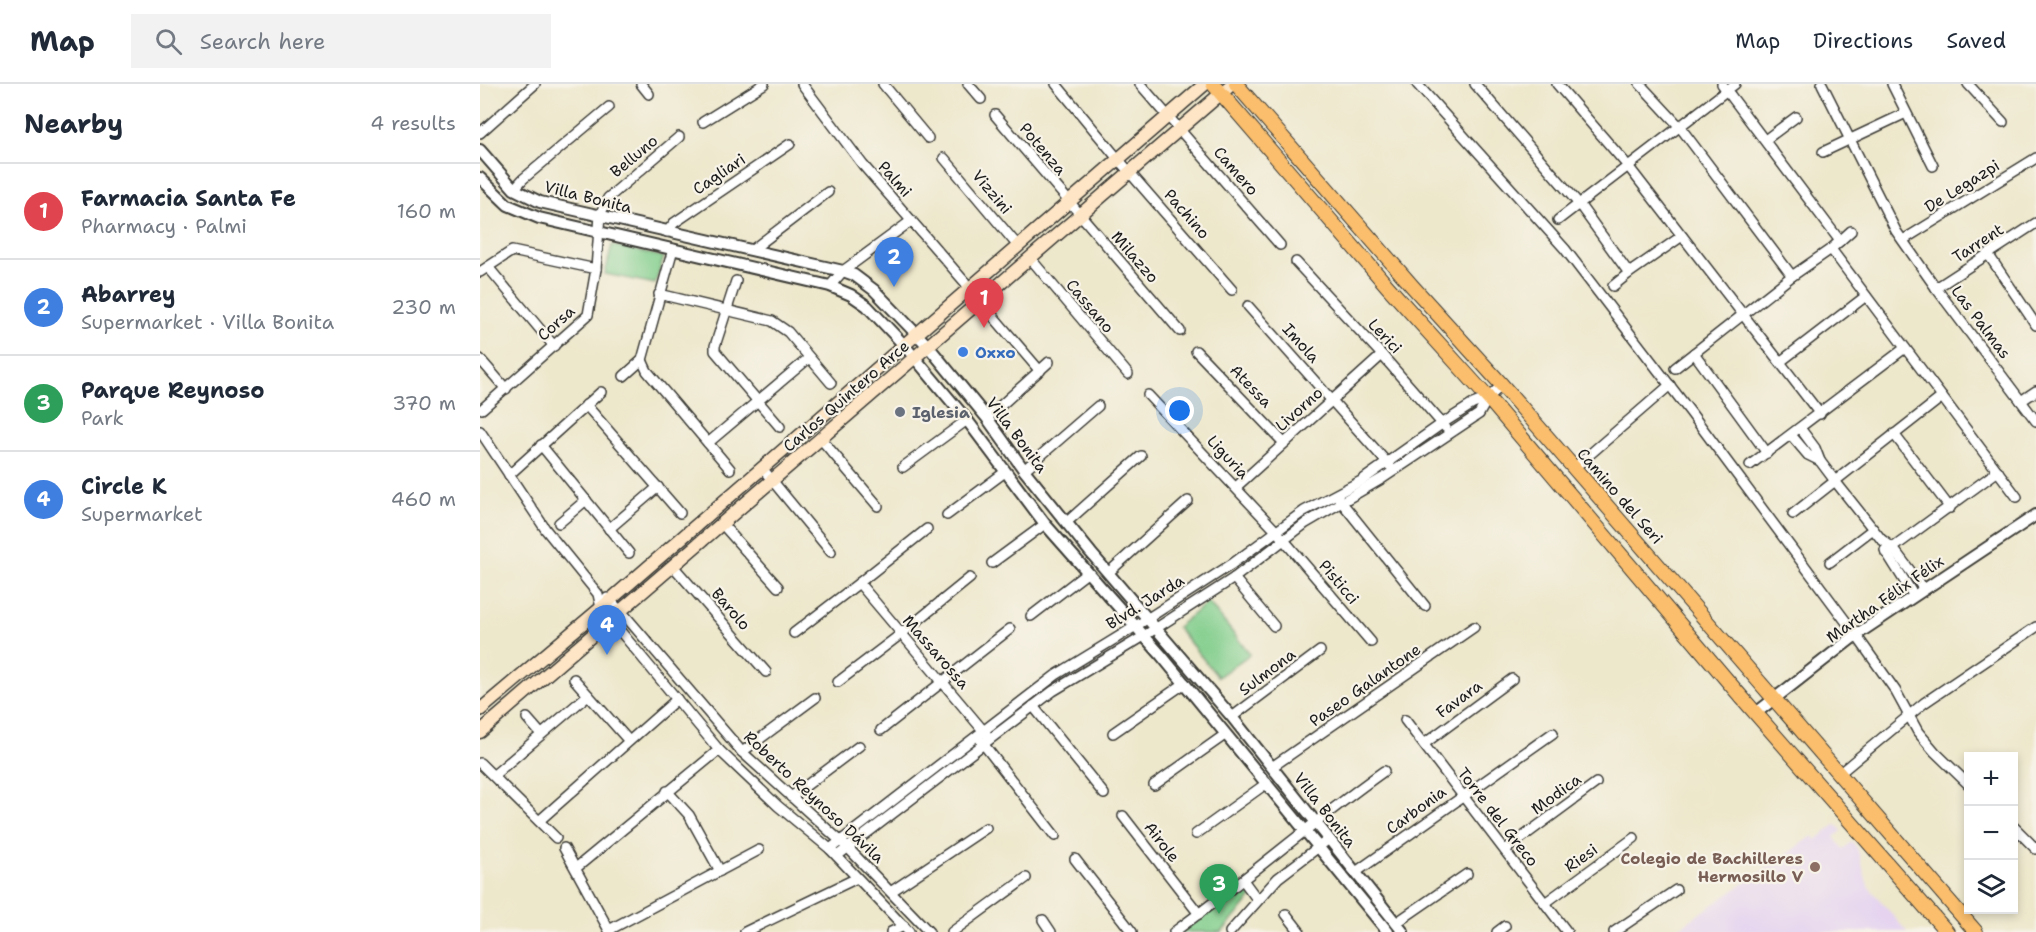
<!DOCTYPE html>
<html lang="en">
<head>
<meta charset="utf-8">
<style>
  body { margin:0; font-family:"Shantell Sans",sans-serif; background:#f2f2f3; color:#1f2937 }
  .controls { position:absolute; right:18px; bottom:18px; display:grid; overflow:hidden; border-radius:0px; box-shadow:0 3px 9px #0003 }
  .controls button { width:54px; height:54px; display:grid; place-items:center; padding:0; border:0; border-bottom:2px solid #e0e1e3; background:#fff; color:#1f2937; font:30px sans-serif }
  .you { position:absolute; left:700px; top:327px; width:21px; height:21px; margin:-15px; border:4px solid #fff; border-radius:50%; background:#1a73e8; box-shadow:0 0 0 9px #1a73e833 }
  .badge { display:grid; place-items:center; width:39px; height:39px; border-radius:50%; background:#d1495b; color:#fff; font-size:20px; font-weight:700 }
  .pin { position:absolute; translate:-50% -50px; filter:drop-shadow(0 2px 3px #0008) }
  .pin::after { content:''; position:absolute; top:32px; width:21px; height:18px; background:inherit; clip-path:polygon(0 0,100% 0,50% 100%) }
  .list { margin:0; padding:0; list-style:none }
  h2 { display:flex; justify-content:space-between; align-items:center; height:78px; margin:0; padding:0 24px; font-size:26px }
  h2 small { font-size:20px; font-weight:400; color:#747a83 }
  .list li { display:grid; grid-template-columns:39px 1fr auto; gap:18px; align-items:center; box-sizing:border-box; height:96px; padding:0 24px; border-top:2px solid #e0e1e3 }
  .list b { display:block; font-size:22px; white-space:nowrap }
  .list p { margin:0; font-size:20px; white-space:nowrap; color:#747a83 }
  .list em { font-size:20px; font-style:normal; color:#747a83 }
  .icon { flex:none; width:33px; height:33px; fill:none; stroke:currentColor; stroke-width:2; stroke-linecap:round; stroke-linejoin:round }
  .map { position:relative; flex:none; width:1556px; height:848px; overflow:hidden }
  header { display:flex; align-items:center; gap:36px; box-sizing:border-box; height:84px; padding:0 30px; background:#fff; border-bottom:2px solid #e0e1e3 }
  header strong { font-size:28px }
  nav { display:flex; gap:33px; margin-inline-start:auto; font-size:21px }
  .search { width:420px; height:54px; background:#f2f2f3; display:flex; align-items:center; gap:15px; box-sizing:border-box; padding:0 21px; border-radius:0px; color:#747a83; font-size:22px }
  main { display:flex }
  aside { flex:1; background:#fff }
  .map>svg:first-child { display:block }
</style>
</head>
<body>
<header>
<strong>Map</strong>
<div class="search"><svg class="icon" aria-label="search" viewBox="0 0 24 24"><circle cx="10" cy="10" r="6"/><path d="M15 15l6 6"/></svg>Search here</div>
<nav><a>Map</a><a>Directions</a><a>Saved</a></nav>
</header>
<main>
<aside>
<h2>Nearby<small>4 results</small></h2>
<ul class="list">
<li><span class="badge" style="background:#e0444e">1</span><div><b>Farmacia Santa Fe</b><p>Pharmacy · Palmi</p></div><em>160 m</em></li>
<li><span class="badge" style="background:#3f7fe0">2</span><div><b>Abarrey</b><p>Supermarket · Villa Bonita</p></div><em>230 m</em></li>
<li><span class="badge" style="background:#2e9e5b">3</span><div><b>Parque Reynoso</b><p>Park</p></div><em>370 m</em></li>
<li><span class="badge" style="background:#3f7fe0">4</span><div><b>Circle K</b><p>Supermarket</p></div><em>460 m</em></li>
</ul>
</aside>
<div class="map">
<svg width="1556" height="848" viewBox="0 0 1556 848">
  <rect width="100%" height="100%" fill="#f7f3e8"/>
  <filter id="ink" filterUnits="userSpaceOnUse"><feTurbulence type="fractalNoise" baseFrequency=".0167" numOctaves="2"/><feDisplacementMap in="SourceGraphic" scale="12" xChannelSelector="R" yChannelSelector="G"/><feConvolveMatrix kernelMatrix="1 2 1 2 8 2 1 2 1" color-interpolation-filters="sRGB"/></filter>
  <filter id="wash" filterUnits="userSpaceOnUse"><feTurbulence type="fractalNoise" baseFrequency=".008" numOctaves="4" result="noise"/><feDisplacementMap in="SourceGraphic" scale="24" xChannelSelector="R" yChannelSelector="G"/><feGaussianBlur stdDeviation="1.35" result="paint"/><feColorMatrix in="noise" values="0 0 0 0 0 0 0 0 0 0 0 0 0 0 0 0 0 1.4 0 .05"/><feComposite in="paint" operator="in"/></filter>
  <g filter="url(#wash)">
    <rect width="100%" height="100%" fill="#ede7cb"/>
    <!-- built -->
    <polygon fill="#e5d3f0" points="1356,740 1362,747 1354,753 1363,765 1372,758 1377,764 1388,802 1427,848 1193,848 1333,752 1336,756"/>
    <!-- green -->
    <g fill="#80cd8b" stroke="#4e7454" stroke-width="1.5">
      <polygon points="132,161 184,173 175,200 125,190"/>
      <polygon points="728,518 770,570 738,593 697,543"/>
      <polygon points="764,804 773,812 742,848 698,848 753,806"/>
    </g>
  </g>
  <g filter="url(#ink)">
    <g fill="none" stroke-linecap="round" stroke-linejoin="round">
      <defs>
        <g id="minor">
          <polyline points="161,0 169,10"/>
          <polyline points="322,0 383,81 490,204"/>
          <polyline points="403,0 448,54"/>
          <polyline points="488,0 501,15"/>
          <polyline points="576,0 638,75 752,206"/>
          <polyline points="660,0 800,161"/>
          <polyline points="937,0 1085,165 1211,329 1376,551 1415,606 1438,648 1455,668 1488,700"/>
          <polyline points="995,0 1099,120 1149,189"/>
          <polyline points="1077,0 1148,82 1340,330"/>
          <polyline points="1160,0 1200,43 1312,192"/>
          <polyline points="1242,0 1360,157"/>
          <polyline points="1342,0 1416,147 1456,204 1556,337"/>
          <polyline points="1412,0 1453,82"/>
          <polyline points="1488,0 1523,38"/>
          <polyline points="515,31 700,247"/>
          <polyline points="223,38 284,0"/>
          <polyline points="0,49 55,0"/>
          <polyline points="1285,56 1316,33"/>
          <polyline points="1343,68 1426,29"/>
          <polyline points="464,74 538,162"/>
          <polyline points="34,105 43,95 129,23"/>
          <polyline points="1078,136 1255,0"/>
          <polyline points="187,148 194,139 310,60"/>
          <polyline points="1423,156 1556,74"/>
          <polyline points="1351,165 1537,413"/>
          <polyline points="272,166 348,108"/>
          <polyline points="1508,170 1556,241"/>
          <polyline points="550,174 648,290"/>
          <polyline points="816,178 902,271 966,344"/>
          <polyline points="8,183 74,262"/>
          <polyline points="0,188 32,167 116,185"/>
          <polyline points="256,197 235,262 235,267 300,343"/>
          <polyline points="350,202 363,187 431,137"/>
          <polyline points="1133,202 1149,189 1202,152"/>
          <polyline points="1456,204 1556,139"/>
          <polyline points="179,210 292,237 308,248 351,299"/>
          <polyline points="500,217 560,287"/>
          <polyline points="768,222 910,382"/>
          <polyline points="716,267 804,359"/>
          <polyline points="1214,269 1287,369"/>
          <polyline points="0,275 26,305"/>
          <polyline points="162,276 167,287 250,385"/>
          <polyline points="1300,278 1386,212"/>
          <polyline points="1195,284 1312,192 1351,165 1371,147"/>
          <polyline points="144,292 162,276 193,165"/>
          <polyline points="668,311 797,448 891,558"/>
          <polyline points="1541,317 1556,307"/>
          <polyline points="106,321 200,429"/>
          <polyline points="2,325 108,231 116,185 120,131 128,114 199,53"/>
          <polyline points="507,334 569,278"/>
          <polyline points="1320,344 1335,364 1340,377 1355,397 1401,455 1413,464 1444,505"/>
          <polyline points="0,347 66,446 118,510 121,524 239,666 298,722 350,765 429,848"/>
          <polyline points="1414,350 1470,424"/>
          <polyline points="1311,351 1328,371 1340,377"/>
          <polyline points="341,355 398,422"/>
          <polyline points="228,359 329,274"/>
          <polyline points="61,361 149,469"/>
          <polyline points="1270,381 1425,264"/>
          <polyline points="423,383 487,336"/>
          <polyline points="282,384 351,468"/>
          <polyline points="1094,384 1190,301"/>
          <polyline points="544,386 618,322"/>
          <polyline points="29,391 121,308"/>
          <polyline points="756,403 902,271"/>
          <polyline points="859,415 945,522"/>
          <polyline points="1313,430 1462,313"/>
          <polyline points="467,431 525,388"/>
          <polyline points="587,438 661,372"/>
          <polyline points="79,439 106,416"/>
          <polyline points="242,440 298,503"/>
          <polyline points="129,445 178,403"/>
          <polyline points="1405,466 1434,512"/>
          <polyline points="1406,469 1518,387"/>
          <polyline points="1350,478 1393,445"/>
          <polyline points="512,479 565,440"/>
          <polyline points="193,482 286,588"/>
          <polyline points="628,489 708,417"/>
          <polyline points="754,494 794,542"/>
          <polyline points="379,499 507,651"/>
          <polyline points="127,514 141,527 262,668 368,764 449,848"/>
          <polyline points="551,532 607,489"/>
          <polyline points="314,549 379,499 447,445"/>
          <polyline points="94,595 149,657"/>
          <polyline points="358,598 421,550 490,494"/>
          <polyline points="553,622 624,710"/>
          <polyline points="752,633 840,567"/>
          <polyline points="47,634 61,650"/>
          <polyline points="925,636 1087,848"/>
          <polyline points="401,646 530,545"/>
          <polyline points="633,649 705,599"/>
          <polyline points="501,657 575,752"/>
          <polyline points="944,660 1032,595"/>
          <polyline points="262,668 335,614"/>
          <polyline points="0,679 76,754"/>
          <polyline points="792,683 994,543"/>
          <polyline points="1360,689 1444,619 1556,543"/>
          <polyline points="14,691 108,611"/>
          <polyline points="674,701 746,650"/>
          <polyline points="187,707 209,731 240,787"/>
          <polyline points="311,713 379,662"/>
          <polyline points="643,732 719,830"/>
          <polyline points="59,737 197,615"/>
          <polyline points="1534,743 1556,765"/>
          <polyline points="716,750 787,699"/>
          <polyline points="84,764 130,848"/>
          <polyline points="350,765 576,591 656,542 752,480 824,427 881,397 963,339 993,320 1008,314"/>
          <polyline points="1025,766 1116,699"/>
          <polyline points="357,772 573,607 664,552 754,494 826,439 903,394 999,330 1008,314 1022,301"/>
          <polyline points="595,775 652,848"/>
          <polyline points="96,784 239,666"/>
          <polyline points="876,788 1073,649"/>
          <polyline points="763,796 777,815"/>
          <polyline points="412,807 506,744"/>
          <polyline points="1065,819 1154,754"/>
          <polyline points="806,830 820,848"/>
          <polyline points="563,836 571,848"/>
          <polyline points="916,839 987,790"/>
          <polyline points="129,846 279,766"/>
          <polyline points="265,848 377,794"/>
          <polyline points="411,848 424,842"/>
          <polyline points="472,848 546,794"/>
          <path d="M694,848C766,796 832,738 904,687"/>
          <polyline points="750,848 798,794 849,755"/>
          <polyline points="1017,848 1025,842"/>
          <polyline points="1134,848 1196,806"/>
        </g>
        <g id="tertiary">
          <polyline points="0,66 34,105 60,118 363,187 374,191 394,206 448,262 507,334 544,386 611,469 752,633 923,848"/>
          <polyline points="0,94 28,121 59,134 350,202 371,211 387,222 424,261 487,336 565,440 681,571 908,848"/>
          <polyline points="1276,629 1376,551 1556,431"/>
        </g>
        <g id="secondary">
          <polyline points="0,626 121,524 725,0"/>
          <polyline points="0,648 752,0"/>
        </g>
        <g id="primary">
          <polyline points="733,0 908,203 1008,314 1257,608 1467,848"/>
          <polyline points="756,0 933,203 1022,301 1496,848"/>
        </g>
      </defs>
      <!-- minor casing -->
      <use href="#minor" stroke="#3b3a36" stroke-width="12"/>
      <!-- tertiary casing -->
      <use href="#tertiary" stroke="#3b3a36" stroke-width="14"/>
      <!-- secondary casing -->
      <use href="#secondary" stroke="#3b3a36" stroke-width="15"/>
      <!-- primary casing -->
      <use href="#primary" stroke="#3b3a36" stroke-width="16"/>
      <!-- minor -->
      <use href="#minor" stroke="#fff" stroke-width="9"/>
      <!-- tertiary -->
      <use href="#tertiary" stroke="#fff" stroke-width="10"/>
      <!-- secondary -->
      <use href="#secondary" stroke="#fde5c5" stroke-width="12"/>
      <!-- primary -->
      <use href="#primary" stroke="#fabe6d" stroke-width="14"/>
    </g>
  </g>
  <!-- markers -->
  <circle fill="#3f7fe0" stroke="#f7f3e8" stroke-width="2" cx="483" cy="268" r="6"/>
  <circle fill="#6b7280" stroke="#f7f3e8" stroke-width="2" cx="420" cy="328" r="6"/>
  <circle fill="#8d6e63" stroke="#f7f3e8" stroke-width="2" cx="1335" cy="783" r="6"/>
  <g text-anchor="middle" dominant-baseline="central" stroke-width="4.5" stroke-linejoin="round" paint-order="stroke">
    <!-- street labels -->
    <g font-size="16" fill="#1c1c1c" stroke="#f7f3e8">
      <text transform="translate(563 65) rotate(50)">Potenza</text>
      <text transform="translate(154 72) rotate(-40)">Belluno</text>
      <text transform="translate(756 87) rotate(49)">Camero</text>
      <text transform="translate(239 90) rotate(-34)">Cagliari</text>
      <text transform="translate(415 95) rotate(49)">Palmi</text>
      <text transform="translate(1482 102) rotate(-32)">De Legazpi</text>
      <text transform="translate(512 108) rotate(50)">Vizzini</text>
      <text transform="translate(108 113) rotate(14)">Villa Bonita</text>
      <text transform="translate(707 130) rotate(49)">Pachino</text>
      <text transform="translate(1498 159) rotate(-33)">Tarrent</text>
      <text transform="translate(655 173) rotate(49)">Milazzo</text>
      <text transform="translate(610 222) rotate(50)">Cassano</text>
      <text transform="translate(1501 238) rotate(53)">Las Palmas</text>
      <text transform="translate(76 239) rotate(-42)">Corsa</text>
      <text transform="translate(905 252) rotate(47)">Lerici</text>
      <text transform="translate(821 259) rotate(48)">Imola</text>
      <text transform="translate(771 302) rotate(46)">Atessa</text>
      <text transform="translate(366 312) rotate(-41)">Carlos Quintero Arce</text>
      <text transform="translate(819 325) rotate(-42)">Livorno</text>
      <text transform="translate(537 351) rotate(53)">Villa Bonita</text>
      <text transform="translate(748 373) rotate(47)">Liguria</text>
      <text transform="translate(1140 412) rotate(49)">Camino del Seri</text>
      <text transform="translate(859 498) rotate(50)">Pisticci</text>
      <text transform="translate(1405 515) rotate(-35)">Martha Félix Félix</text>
      <text transform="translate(665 518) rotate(-32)">Blvd. Jarda</text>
      <text transform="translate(251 525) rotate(49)">Barolo</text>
      <text transform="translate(456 568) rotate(49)">Massarossa</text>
      <text transform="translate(787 588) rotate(-37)">Sulmona</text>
      <text transform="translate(885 601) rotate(-35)">Paseo Galantone</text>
      <text transform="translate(979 615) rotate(-36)">Favara</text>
      <text transform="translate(1076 710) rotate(-36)">Modica</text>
      <text transform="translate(334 713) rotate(43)">Roberto Reynoso Dávila</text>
      <text transform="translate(845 726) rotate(52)">Villa Bonita</text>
      <text transform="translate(936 726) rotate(-36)">Carbonia</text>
      <text transform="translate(1018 733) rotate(52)">Torre del Greco</text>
      <text transform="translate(682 758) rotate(52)">Airole</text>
      <text transform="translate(1101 774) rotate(-36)">Riesi</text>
    </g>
    <!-- shop labels -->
    <g font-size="16" font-weight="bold" fill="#366cbe" stroke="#f7f3e8" text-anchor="start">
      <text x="495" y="268">Oxxo</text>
    </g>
    <!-- worship labels -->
    <g font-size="16" font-weight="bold" fill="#5b616d" stroke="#f7f3e8" text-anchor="start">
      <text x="432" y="328">Iglesia</text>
    </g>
    <!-- education labels -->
    <g font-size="16" font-weight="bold" fill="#785e54" stroke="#f7f3e8" text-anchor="end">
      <text x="1323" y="774">Colegio de Bachilleres<tspan x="1323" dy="18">Hermosillo V</tspan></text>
    </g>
  </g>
</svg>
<div class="controls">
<button>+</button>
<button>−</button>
<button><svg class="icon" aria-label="layers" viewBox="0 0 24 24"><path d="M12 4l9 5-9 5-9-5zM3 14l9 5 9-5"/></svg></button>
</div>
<div class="you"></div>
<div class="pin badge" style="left:504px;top:244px;background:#e0444e">1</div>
<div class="pin badge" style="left:414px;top:203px;background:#3f7fe0">2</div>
<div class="pin badge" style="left:739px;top:830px;background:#2e9e5b">3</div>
<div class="pin badge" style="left:127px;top:571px;background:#3f7fe0">4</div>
</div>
</main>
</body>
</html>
